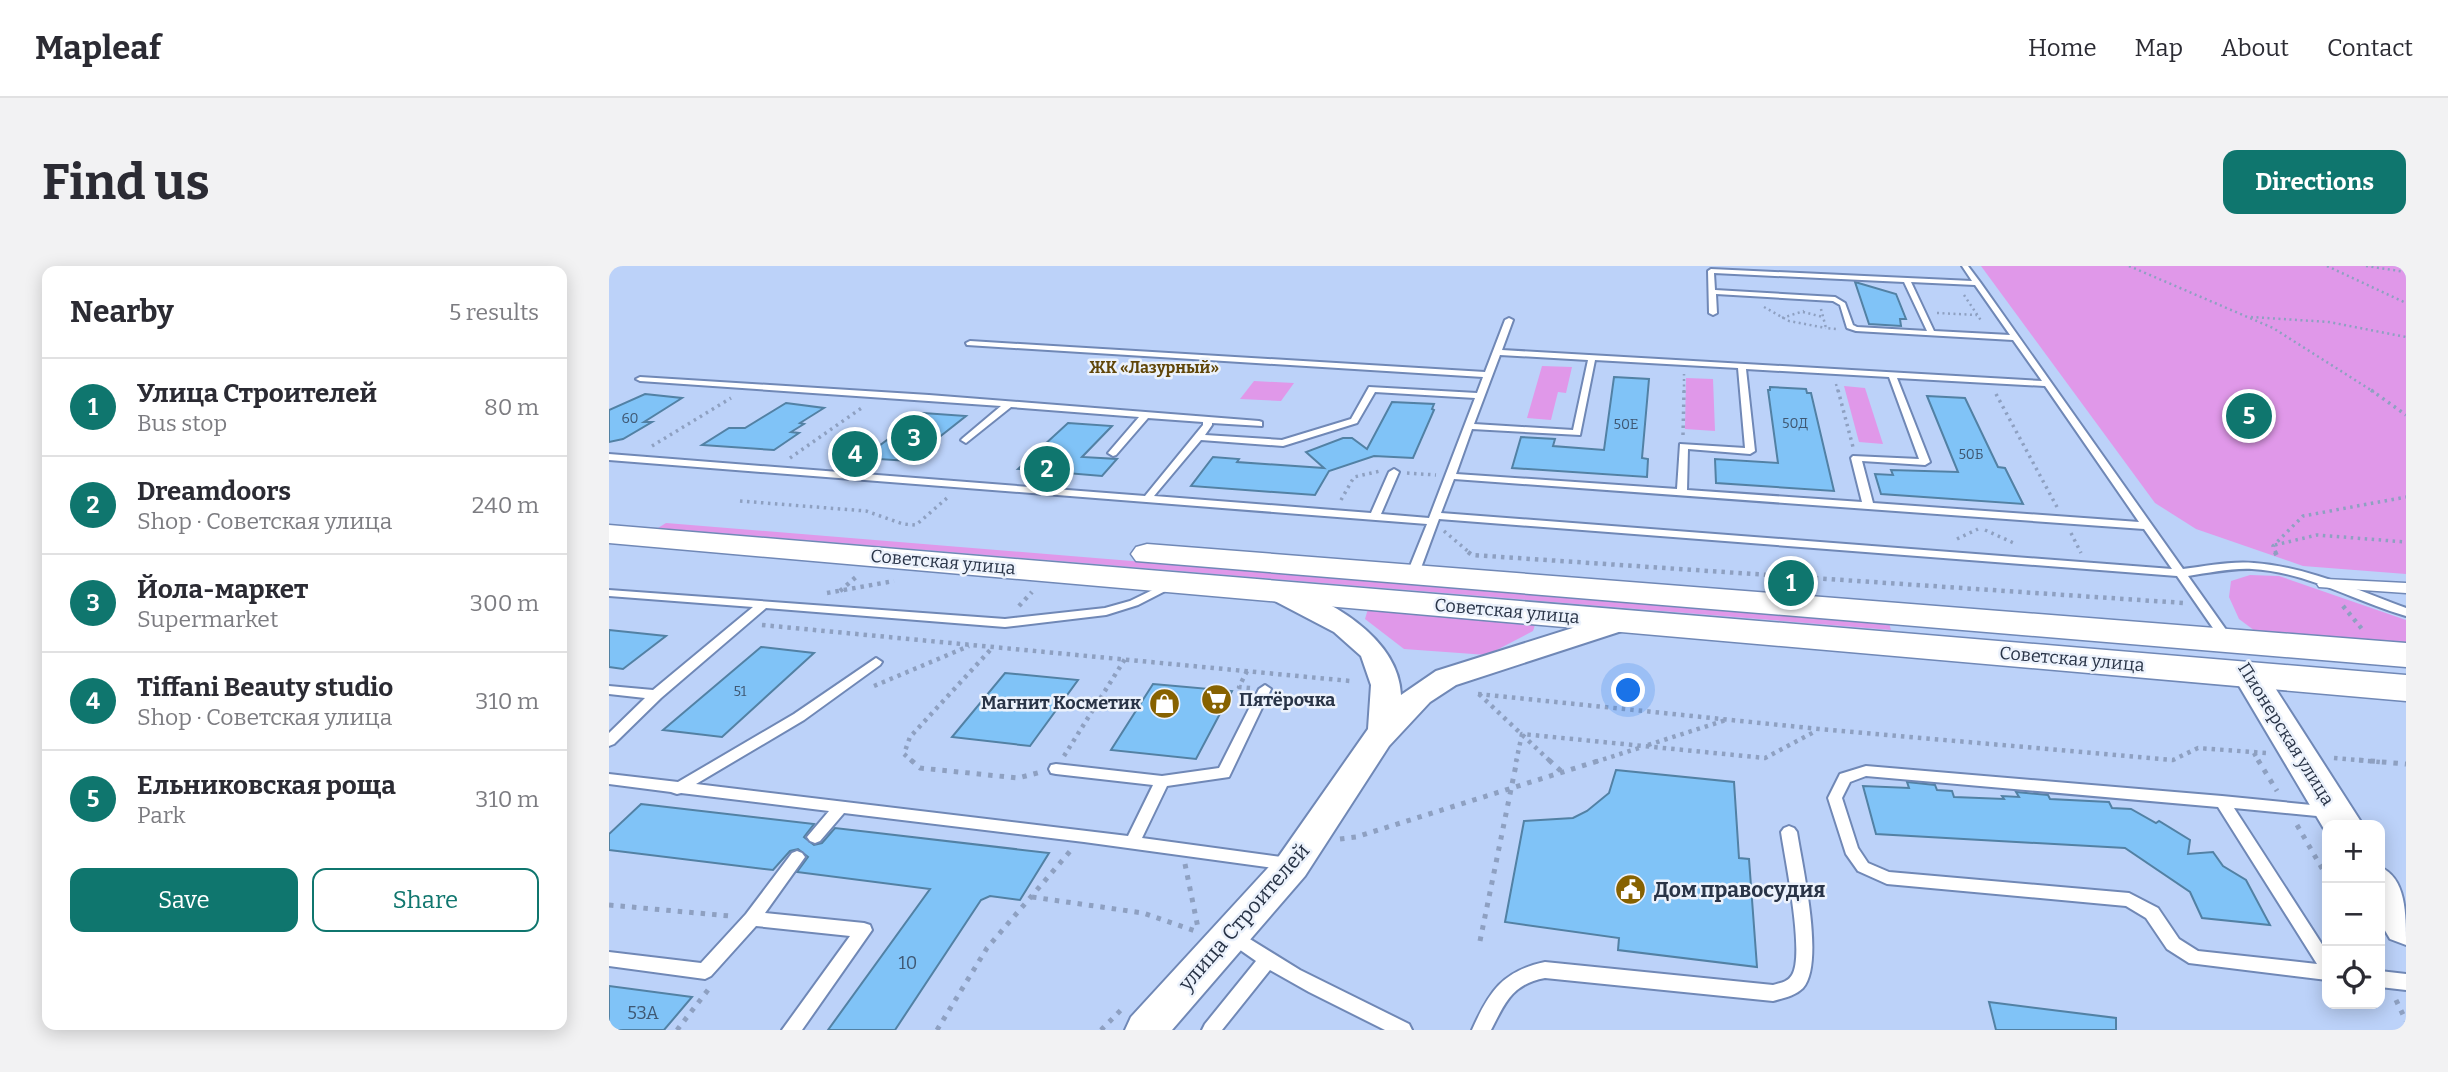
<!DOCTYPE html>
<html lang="en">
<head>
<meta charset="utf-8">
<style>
  body { margin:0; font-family:Bitter,serif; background:#f2f2f3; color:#2b2b33 }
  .controls { position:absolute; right:21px; bottom:21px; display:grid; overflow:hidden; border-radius:14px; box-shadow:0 4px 18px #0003 }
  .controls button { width:63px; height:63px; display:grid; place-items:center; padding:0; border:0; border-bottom:2px solid #e1e1e2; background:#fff; color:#2b2b33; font:35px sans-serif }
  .you { position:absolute; left:1020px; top:425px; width:24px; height:24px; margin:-18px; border:5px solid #fff; border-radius:50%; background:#1a73e8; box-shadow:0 0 0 10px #1a73e833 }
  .badge { display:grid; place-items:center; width:46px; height:46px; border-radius:50%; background:#0f766e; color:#fff; font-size:23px; font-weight:700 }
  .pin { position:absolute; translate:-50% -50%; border:4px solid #fff; box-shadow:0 2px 7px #0006 }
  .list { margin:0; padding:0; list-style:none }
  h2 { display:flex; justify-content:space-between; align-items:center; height:91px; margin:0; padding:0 28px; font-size:30px }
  h2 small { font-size:23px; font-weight:400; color:#7c7c81 }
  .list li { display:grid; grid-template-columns:46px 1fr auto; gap:21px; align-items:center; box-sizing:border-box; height:98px; padding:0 28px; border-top:2px solid #e1e1e2 }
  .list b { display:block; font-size:26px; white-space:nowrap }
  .list p { margin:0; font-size:23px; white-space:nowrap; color:#7c7c81 }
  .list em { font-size:23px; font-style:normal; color:#7c7c81 }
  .actions { display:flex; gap:14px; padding:21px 28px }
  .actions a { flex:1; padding:16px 0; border:2px solid #0f766e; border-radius:14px; text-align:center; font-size:24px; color:#0f766e }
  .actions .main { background:#0f766e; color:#fff }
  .icon { flex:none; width:38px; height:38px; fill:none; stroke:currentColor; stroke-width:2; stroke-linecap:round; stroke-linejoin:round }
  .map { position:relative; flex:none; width:1797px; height:764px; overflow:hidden; border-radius:14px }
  header { display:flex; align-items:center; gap:42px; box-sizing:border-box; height:98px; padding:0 35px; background:#fff; border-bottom:2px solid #e1e1e2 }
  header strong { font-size:33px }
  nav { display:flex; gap:38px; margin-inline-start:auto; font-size:24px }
  .intro { display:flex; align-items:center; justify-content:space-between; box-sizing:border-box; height:168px; padding:0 42px }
  h1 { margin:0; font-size:49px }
  .button { padding:18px 32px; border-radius:14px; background:#0f766e; color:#fff; font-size:24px; font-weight:700 }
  main { display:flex; gap:42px; padding:0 42px }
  aside { flex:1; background:#fff; border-radius:14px; box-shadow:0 4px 18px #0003 }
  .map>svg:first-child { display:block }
</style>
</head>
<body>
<header>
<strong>Mapleaf</strong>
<nav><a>Home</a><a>Map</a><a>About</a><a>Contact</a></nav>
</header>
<div class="intro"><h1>Find us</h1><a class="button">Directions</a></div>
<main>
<aside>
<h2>Nearby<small>5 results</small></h2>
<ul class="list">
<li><span class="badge">1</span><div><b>Улица Строителей</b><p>Bus stop</p></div><em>80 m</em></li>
<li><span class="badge">2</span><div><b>Dreamdoors</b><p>Shop · Советская улица</p></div><em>240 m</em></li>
<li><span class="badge">3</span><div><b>Йола-маркет</b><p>Supermarket</p></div><em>300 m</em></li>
<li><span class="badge">4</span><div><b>Tiffani Beauty studio</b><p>Shop · Советская улица</p></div><em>310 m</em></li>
<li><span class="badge">5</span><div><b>Ельниковская роща</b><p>Park</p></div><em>310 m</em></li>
</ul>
<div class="actions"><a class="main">Save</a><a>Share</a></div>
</aside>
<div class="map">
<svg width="1797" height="764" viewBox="0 0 1797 764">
  <rect width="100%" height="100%" fill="#bcd2f9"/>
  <!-- green -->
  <g fill="#e098e9">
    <polygon points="1372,0 1797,0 1797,308 1694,300 1587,263 1546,237"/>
    <polygon points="933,100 963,101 957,127 949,126 942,154 918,152"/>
    <polygon points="1077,112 1104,113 1106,165 1076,163"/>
    <polygon points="645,115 685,117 672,135 631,133"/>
    <polygon points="1235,120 1256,122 1274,178 1250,176"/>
    <polygon points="57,257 1280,357 1282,364 49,262"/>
    <polygon points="1641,309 1670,310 1797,354 1797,380 1650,368 1630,353 1620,331 1622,315"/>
    <polygon points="759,343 927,356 924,365 878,389 795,383 756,353"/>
  </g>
  <!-- building -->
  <g fill="#80c3f7" stroke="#5281a4" stroke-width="2">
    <polygon points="1246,16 1287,28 1297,53 1291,53 1292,60 1260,58"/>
    <polygon points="1005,111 1040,113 1033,192 1039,193 1038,211 903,202 912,171 946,173 944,180 995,184"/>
    <polygon points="1161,121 1197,123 1198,127 1202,127 1225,225 1107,217 1106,193 1169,197 1159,124 1161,124"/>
    <polygon points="36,128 73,132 35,156 43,156 14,173 0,176 0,144"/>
    <polygon points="1318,130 1356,132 1389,201 1396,202 1414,238 1272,228 1266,208 1284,209 1282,204 1349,206"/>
    <polygon points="783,136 825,138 823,143 825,144 804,192 765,190 720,205 706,229 582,220 604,191 630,193 628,196 715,202 697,186 734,172 743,172 758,183"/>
    <polygon points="177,137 215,142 191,157 195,158 182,166 190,167 165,184 93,179 120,162 136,162"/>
    <polygon points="314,147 357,150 300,195 254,192"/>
    <polygon points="459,157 503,160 473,191 508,193 493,210 409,203"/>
    <polygon points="0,364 57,370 14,403 0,401"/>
    <polygon points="152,381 205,387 113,471 54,464"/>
    <polygon points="396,407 469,414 421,480 343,471"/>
    <polygon points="544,418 623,425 587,493 502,484"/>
    <polygon points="1007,504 1125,516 1130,592 1140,593 1148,701 1009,684 1010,672 896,656 915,555 964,552 978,545 1000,527"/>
    <polygon points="1298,516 1326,519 1328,524 1343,525 1345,531 1395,533 1393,530 1410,531 1407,526 1439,529 1441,533 1500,536 1503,542 1522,543 1547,557 1550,555 1581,574 1579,588 1604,586 1614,600 1637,614 1661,659 1593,652 1581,626 1516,582 1267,568 1254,520 1300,522"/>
    <polygon points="32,538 205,558 195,571 205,579 213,577 226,562 440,587 411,634 381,630 372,634 286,764 219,764 321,623 188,606 199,591 189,583 181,585 164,604 0,584 0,568"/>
    <polygon points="0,720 83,731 55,764 0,764"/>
    <polygon points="1380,736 1507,752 1507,764 1387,764"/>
  </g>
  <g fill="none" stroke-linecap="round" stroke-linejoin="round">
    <defs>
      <g id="service">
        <path d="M1353,0H1359L1371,16L1574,303C1598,300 1622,295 1645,297C1698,301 1748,324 1797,342V350C1745,335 1698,306 1643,303C1622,302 1600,307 1579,310L1625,375L1619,379L1615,378L1568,310L830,253L809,310L803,313L797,310L818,258L0,194V188L536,230L594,159V156L539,152L507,189L504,190L499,187L530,151L402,141L357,177L352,174L354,172L392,140L31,115L27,113L31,111L320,129L650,155L653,156V160L603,157V159L596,169L673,174L742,153L760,121L868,127L874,111L358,79L357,77L361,75L876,106L896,54L900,52L904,54L893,84L1433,115L1404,74L1247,65L1238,62L1231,39L1224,35L1107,28L1108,47L1104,49L1100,47L1099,5L1102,3L1363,15ZM1105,7L1295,16L1318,65L1248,61L1244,59L1236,37L1226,31L1106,24ZM1302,16L1366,19L1401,69L1325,65ZM891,89L979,94L964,164L865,158ZM986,94L1129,102L1136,182L1071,178L1068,223L847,208L863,163L971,169ZM1137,103L1280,111L1310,193L1244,190L1242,192L1253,236L1078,224L1079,183L1141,188L1146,185ZM1288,112L1436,120L1530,256L1264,237L1253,195L1316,199L1321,196ZM766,126L866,132L820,252L772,248L790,206L785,203L780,206L762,247L545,230L592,174L674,180L748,157ZM845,213L1535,263L1563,303L832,247Z"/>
        <polygon points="562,315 566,316 568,318 566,320 529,339 497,349 396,361 157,342 52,432 5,478 0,480 0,467 36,432 0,428 0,420 44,424 144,341 0,330 0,324 396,353 496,342 521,335"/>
        <polygon points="267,392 273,396 271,399 195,454 87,518 519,570 544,519 447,508 442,507 440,503 442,499 447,498 553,510 610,502 650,423 656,419 662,423 620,511 558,520 533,572 680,592 685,594 688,598 685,602 680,604 475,576 235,547 211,575 206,577 201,575 198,571 220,545 72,527 68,528 62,526 0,518 0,508 69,516 185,448"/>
        <path d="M1257,500L1613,530L1723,541L1725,545L1723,549L1718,551L1625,542L1718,686V714L1580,697L1558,683L1537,652L1517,640L1278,618L1249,605L1237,588L1219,532L1231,508ZM1257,510L1609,541L1708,698L1589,685L1570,673L1549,642L1520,627L1280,606L1259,597L1249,582L1233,532L1241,516Z"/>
        <path d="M1180,560L1185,562L1188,566C1193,599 1216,697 1194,722C1186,730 1174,732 1164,735L936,712C903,718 896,737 882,764H863C880,726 893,705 936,696L1164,719C1171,717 1179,716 1183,709C1196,689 1176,593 1172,566L1175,562Z"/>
        <polygon points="188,585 193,587 196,591 156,647 255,657 261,659 263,664 193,764 173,764 241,670 147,660 102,710 96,713 0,700 0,686 92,697 137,648 183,587"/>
        <polygon points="623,662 691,704 800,758 803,764 776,764 700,726 661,704 613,764 593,764 596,758 647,695 617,674 615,669 617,664"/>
        <polygon points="1771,705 1797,708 1797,724 1771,721"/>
      </g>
      <polygon id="pedestrian" points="1716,313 1797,317 1797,327 1710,321 1708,318"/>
      <path id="tertiary" d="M667,317C717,330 790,371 792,429L827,405L1005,349L1015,347L1025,349L1029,355L1025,361L847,419L821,436L780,480L696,610L563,764H516L522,751L670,590L759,463L762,419L752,390L725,366L658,331L654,325L658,319Z"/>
      <g id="secondary">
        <polygon points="1640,397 1652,400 1754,559 1718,559 1718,568 1623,408 1628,400"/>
        <path d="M1771,601C1797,612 1797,647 1797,679L1781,673L1771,656Z"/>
      </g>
      <g id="primary">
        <polygon points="0,259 1797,409 1797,435 0,277"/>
        <polygon points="538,278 1797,377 1797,401 527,295 522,288 527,281"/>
      </g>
    </defs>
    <!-- service casing -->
    <use href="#service" stroke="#7088b6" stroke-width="4"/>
    <!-- pedestrian casing -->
    <use href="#pedestrian" stroke="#7088b6" stroke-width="3"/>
    <!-- tertiary casing -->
    <use href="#tertiary" stroke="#7088b6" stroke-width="4"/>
    <!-- secondary casing -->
    <use href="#secondary" stroke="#7088b6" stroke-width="4"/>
    <!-- primary casing -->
    <use href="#primary" stroke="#7088b6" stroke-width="3"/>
    <!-- path-far3 -->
    <g stroke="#8ea0c1" stroke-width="2.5" stroke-dasharray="2 3.5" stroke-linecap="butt">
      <polyline points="1520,0 1664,62 1765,126"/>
      <polyline points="1718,0 1797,37"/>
      <polyline points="1757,0 1797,6"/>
      <polyline points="1355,29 1373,56"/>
      <polyline points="1155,41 1180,55 1217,62"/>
      <polyline points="1212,43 1217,62 1227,63"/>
      <polyline points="1194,46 1214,51"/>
      <polyline points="1328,47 1368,49"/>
      <polyline points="1642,51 1720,56 1797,71"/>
      <polyline points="1173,52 1195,45"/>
      <polyline points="1227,118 1229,126"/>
      <polyline points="1075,126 1075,108"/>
    </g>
    <!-- path-far2 -->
    <g stroke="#8ea0c1" stroke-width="3.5" stroke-dasharray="2.5 4.5" stroke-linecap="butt">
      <polyline points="1229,124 1244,181"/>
      <polyline points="1762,124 1797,149"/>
      <polyline points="1387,128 1448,241"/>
      <polyline points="1074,169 1075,124"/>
      <polyline points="43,180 122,132"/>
      <polyline points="181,192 254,141"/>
      <polyline points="798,207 827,209"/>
      <polyline points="732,234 745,211 771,205"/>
      <polyline points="131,235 257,245 294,258 307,259 338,232"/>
      <polyline points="1376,264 1407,278"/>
      <polyline points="835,265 861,287"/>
      <polyline points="1462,267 1472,287"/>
      <polyline points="1348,273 1369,263"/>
      <polyline points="1666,279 1708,269 1797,276"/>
      <polyline points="1667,287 1664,280 1694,250 1797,231"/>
    </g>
    <!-- path-far1 -->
    <g stroke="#8ea0c1" stroke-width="4.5" stroke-dasharray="3.5 5" stroke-linecap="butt">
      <polyline points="859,286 863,289 1575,337"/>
      <polyline points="1666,286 1668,290"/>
      <polyline points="231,325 247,311"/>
      <polyline points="218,327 285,315"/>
      <polyline points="410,340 423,326"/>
      <polyline points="1734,340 1753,363"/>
      <polyline points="153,359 741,415"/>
      <polyline points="638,405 630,421 641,422"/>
      <polyline points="265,420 360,380"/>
      <polyline points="869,428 1210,463 1564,494 1589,482 1657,487"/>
      <polyline points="870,428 942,496"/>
      <polyline points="1039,479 1117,454"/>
      <polyline points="1645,487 1650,496"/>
      <polyline points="455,490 516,393"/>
      <polyline points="1725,492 1771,496"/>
      <polyline points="304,496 295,488 301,471 384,381"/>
      <polyline points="907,496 913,468 1156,492 1207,465"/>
      <polyline points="986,496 1030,482"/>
    </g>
    <!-- path -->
    <g stroke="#8ea0c1" stroke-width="5" stroke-dasharray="4.5 7" stroke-linecap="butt">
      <polyline points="302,494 311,502 409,512 432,506"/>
      <polyline points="940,494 953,506"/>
      <polyline points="1649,494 1668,525"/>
      <polyline points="1750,494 1797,498"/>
      <polyline points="1688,559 1718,611"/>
      <polyline points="731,573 747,571 992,494"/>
      <polyline points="576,598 589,662"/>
      <polyline points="423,631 534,647 589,666"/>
      <polyline points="0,639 121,650"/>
      <polyline points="871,675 908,494"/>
      <polyline points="1787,734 1797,755"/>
      <polyline points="68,764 99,724"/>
      <polyline points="328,764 378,682 463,583"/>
      <polyline points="492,764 512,744"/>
    </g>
    <!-- service -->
    <use href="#service" fill="#fff" fill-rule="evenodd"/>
    <!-- pedestrian -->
    <use href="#pedestrian" fill="#fff" fill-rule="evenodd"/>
    <!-- tertiary -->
    <use href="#tertiary" fill="#fff" fill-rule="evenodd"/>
    <!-- secondary -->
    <use href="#secondary" fill="#fff" fill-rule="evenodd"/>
    <!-- primary -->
    <use href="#primary" fill="#fff" fill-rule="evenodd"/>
  </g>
  <!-- icons -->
  <defs>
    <symbol id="supermarket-disc" viewBox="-11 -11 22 22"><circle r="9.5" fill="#876200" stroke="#ecf2fc"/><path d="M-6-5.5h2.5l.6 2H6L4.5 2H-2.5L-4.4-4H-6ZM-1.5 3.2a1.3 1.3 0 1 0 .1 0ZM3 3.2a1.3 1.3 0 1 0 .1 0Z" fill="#fff"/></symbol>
    <symbol id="shop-disc" viewBox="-11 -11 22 22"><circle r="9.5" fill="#876200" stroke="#ecf2fc"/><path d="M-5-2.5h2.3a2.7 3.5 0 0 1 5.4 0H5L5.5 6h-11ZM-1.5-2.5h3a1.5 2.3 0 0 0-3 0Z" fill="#fff"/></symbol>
    <symbol id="civic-disc" viewBox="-11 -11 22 22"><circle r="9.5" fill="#876200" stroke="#ecf2fc"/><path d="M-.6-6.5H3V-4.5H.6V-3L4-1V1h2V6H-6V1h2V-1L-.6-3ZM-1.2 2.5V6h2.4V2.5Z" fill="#fff"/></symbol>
  </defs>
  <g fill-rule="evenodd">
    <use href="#supermarket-disc" x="590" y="416" width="35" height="35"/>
    <use href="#shop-disc" x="538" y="420" width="35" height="35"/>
    <use href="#civic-disc" x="1004" y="606" width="35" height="35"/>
  </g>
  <g text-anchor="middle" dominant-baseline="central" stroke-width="5" stroke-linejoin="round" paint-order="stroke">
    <!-- number labels -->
    <g font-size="14" fill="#3f5873">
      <text x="21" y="152">60</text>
      <text x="1186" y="157">50Д</text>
      <text x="1017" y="158">50Е</text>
      <text x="1362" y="188">50Б</text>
      <text x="131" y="425">51</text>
    </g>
    <!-- far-neighbourhood labels -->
    <g font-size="16" font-weight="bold" fill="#604609" stroke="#ecf2fc">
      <text x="545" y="101">ЖК «Лазурный»</text>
    </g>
    <!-- street labels -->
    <g font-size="18" fill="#293447" stroke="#ecf2fc">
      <text transform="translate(334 296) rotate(5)">Советская улица</text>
      <text transform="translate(898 345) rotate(5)">Советская улица</text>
      <text transform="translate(1463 393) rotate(5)">Советская улица</text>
      <text transform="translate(1677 468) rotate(58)">Пионерская улица</text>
    </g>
    <!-- poi labels -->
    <g font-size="18" font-weight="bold" fill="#293447" stroke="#ecf2fc" text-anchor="start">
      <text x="630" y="434">Пятёрочка</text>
      <text x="532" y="437" text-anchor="end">Магнит Косметик</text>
    </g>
    <!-- near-number labels -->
    <g font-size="18" fill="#3f5873">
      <text x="299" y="697">10</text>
      <text x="34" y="747">53А</text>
    </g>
    <!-- near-poi labels -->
    <g font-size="21" font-weight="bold" fill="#293447" stroke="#ecf2fc" text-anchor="start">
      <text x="1045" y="624">Дом правосудия</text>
    </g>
    <!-- near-street labels -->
    <g font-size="21" fill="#293447" stroke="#ecf2fc">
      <text transform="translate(635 651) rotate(-49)">улица Строителей</text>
    </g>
  </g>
</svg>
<div class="controls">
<button>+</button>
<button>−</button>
<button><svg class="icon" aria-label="locate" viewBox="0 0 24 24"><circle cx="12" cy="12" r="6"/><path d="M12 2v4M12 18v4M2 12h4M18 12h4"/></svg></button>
</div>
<div class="you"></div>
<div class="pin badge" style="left:1182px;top:317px">1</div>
<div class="pin badge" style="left:438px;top:203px">2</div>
<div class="pin badge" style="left:305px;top:172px">3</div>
<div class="pin badge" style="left:246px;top:188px">4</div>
<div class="pin badge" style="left:1640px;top:150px">5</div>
</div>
</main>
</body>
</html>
